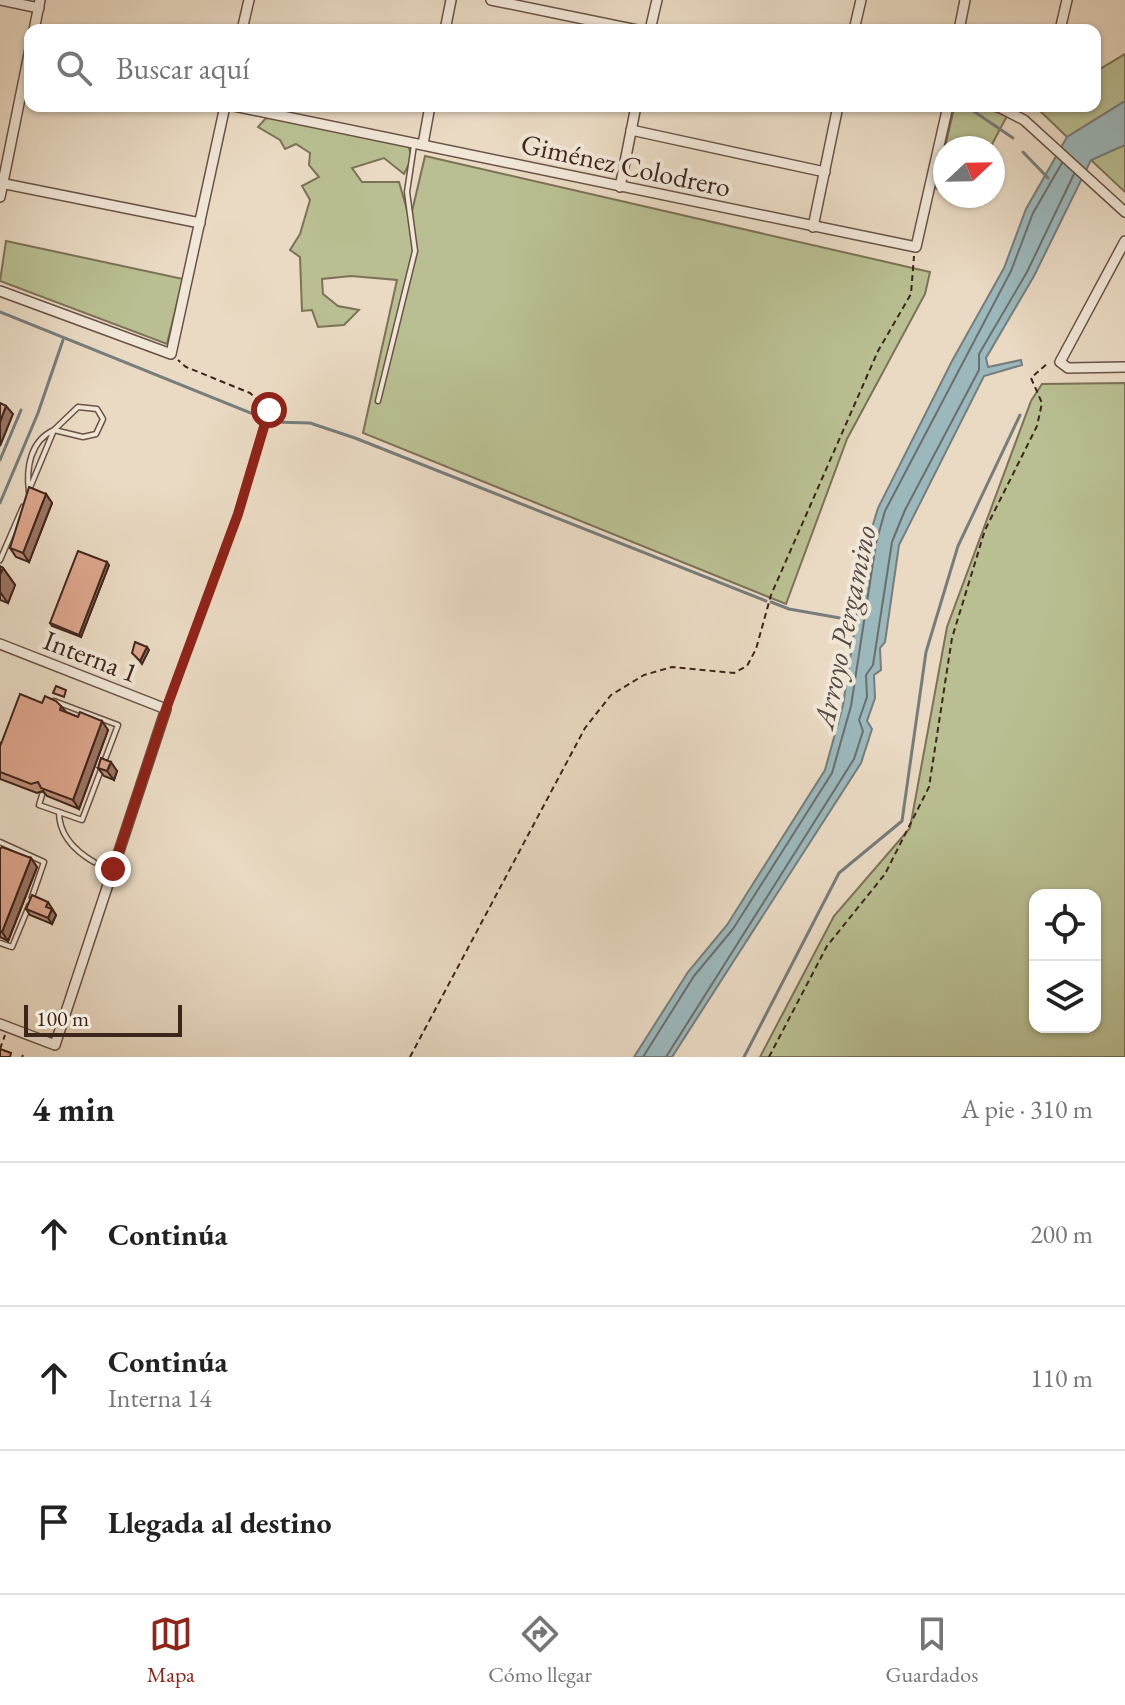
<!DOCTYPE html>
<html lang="es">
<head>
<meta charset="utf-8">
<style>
  body { margin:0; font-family:"EB Garamond",serif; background:#f2f2f2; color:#222 }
  .controls { position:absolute; right:24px; bottom:24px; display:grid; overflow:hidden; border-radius:16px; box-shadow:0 2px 6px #0004 }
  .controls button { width:72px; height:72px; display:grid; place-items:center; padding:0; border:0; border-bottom:2px solid #e0e0e0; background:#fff; color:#222; font:40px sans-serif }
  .compass { position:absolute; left:933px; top:136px; width:72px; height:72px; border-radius:50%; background:#fff; box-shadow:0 2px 6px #0004; rotate:68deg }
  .scale { position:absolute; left:24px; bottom:20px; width:158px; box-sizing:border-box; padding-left:8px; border:4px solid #3e251c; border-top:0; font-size:22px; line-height:28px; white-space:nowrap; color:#3e251c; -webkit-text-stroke:6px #f1e7d8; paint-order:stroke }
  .stop { position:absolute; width:24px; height:24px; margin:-18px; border:6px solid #8f2418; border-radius:50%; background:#fff }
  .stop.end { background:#8f2418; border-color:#fff; box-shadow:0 2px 8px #0008 }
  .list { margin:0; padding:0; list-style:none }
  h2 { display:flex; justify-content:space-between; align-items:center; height:104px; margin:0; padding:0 32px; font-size:34px }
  h2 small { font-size:26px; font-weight:400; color:#767676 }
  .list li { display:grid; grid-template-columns:52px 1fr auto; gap:24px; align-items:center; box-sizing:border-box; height:144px; padding:0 32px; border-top:2px solid #e0e0e0 }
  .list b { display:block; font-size:30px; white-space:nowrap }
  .list p { margin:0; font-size:26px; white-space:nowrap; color:#767676 }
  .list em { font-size:26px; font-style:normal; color:#767676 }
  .icon { flex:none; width:44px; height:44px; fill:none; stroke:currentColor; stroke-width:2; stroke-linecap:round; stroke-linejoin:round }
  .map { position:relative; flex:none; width:1125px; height:1057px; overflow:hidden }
  .search { position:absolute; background:#fff; box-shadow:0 2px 6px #0004; left:24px; right:24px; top:24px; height:88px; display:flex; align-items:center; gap:20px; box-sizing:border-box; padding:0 28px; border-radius:16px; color:#767676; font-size:30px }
  .sheet { height:536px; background:#fff }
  nav { display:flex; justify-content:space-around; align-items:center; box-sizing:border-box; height:112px; border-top:2px solid #e0e0e0; background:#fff; font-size:22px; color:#767676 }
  nav a { display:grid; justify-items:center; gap:4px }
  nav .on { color:#8f2418 }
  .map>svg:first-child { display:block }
</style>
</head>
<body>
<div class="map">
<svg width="1125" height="1057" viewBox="0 0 1125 1057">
  <rect width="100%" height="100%" fill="#eadac3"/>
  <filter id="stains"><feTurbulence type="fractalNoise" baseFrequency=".0025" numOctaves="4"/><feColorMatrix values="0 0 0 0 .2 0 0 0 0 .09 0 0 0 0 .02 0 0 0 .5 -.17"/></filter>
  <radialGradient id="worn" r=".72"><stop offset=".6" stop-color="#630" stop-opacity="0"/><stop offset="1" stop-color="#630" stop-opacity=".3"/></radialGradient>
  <!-- green -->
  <g fill="#b9bf92" stroke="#7c7257" stroke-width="2" fill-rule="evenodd">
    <polygon points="1125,54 1125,101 1067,137 1035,106 1095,106 1095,72"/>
    <polygon points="957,106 980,106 1007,116 990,148 945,148 945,191 935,188 954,109"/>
    <polygon points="266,118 288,119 408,145 412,158 404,174 384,158 352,168 362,182 399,182 410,220 425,156 930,272 925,294 847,439 786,604 363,433 397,280 351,276 322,279 323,294 338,306 359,310 344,325 318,327 312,310 302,311 300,257 290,250 300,234 310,200 302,186 319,177 309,165 310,153 296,144 285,149 280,140 258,127"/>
    <polygon points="1125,145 1125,192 1091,160"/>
    <polygon points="6,241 183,279 167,344 0,281"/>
    <path d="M1125,383V1057H760L834,916L910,828L947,627L1031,401L1042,384ZM1035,895H1095V1027H1035Z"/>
  </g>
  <!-- water -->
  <polygon fill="#9bb8bc" stroke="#767d7c" stroke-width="2" points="1125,101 1125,145 1091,160 1034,276 986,358 988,367 1021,360 1022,365 984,376 899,545 885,642 880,648 881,670 874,675 875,698 867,721 872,729 861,763 672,1057 634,1057 688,972 727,925 825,770 843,705 868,541 878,508 952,361 1004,268 1026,209 1067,137"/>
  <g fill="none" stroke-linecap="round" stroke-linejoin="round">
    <!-- shore -->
    <g stroke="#6c6e6c" stroke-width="2">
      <polyline points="643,1057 694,976 733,929 832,773 851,706 876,543 885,511 1011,271 1033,213 1062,163"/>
      <polyline points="666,1057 854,759 863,731 859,720 867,697 866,675 873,665 892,542 905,510 979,370 979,354 1027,272 1074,174"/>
    </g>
    <!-- stream -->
    <g stroke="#767d7c" stroke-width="3">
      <polyline points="969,108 1013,138"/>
      <polyline points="1023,152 1048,178"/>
      <polyline points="0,312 273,422 310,423 355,438 766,601"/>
      <polyline points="0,460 21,410"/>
      <polyline points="0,503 38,413 63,340"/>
      <polyline points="771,602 789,609 857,621"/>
      <polyline points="744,1057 839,873 902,821 926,652 958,546 1020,415"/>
    </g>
    <defs>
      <g id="lane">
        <polyline points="378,401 415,251 407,192 414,145"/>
        <path d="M29,492C26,468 30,441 54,430L83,437L96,434L103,419L97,409L78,407L54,430L29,490"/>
        <polyline points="0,560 23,507"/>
        <polyline points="54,701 118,725 82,820 59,812"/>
        <path d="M42,795L39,805L59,812C59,836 75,851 94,862"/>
        <polyline points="0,842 44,862 32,897"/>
        <polyline points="0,943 12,947 29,906"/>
      </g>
      <g id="street">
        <polyline points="0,0 39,8"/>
        <polyline points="491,0 637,30"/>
        <polyline points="34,30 40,0"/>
        <polyline points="242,30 249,0"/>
        <polyline points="445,30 451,0"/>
        <polyline points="650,30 657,0"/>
        <polyline points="854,30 861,0"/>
        <polyline points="959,30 965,0"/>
        <polyline points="1060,30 1067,0"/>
        <polyline points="234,106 916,247 948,106"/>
        <polyline points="997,106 1024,120 1125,212"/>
        <polyline points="631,130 825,172"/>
        <polyline points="423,144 430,106"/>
        <polyline points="0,183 200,223"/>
        <polyline points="620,187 636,106"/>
        <polyline points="0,197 30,49"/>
        <polyline points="813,227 838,106"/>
        <polyline points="1125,241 1060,362 1068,368 1125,367"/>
        <polyline points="0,291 171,354 225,106"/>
        <polyline points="0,644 166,709 55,1045 0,1024"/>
      </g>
    </defs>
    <!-- lane casing -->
    <use href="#lane" stroke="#695246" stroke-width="7"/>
    <!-- street casing -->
    <use href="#street" stroke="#695246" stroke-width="12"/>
    <!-- path -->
    <g stroke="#3e251c" stroke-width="2" stroke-dasharray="6 4" stroke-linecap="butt">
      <polyline points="169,701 238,514 269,410 250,393 186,367 178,360"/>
      <polyline points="0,1049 5,1035"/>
      <polyline points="22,1057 23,1055"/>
      <polyline points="410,1057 585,728 611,695 644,675 672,667 734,673 747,666 756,649 771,595 878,351 911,294 914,256"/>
      <polyline points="769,1057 827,946 885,874 929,787 952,638 985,530 1037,426 1042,403 1031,378 1049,362"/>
    </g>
    <!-- lane -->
    <use href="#lane" stroke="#f1e7d8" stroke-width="4"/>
    <!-- street -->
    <use href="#street" stroke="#f1e7d8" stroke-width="9"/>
  </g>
  <!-- wall -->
  <g fill="#bf8f79" stroke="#3e251c" stroke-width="2">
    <polygon points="46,494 52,503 29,562 16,557 10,548"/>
    <polygon points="109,565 81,637 52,626 50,623"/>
    <polygon points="0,566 3,568 15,585 8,603 0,600"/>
    <polygon points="42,703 61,706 66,712 108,730 79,809 47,796 43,791 37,793 0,779 0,743 1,744"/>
    <polygon points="98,768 117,771 114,780 104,776"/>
    <polygon points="0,849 31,858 37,867 8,941 0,937"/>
    <polygon points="48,902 56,915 52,924 30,915 26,909"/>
  </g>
  <!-- shaded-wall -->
  <g fill="#9b7463" stroke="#3e251c" stroke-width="2">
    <polygon points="6,406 13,414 0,446 0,422"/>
    <polygon points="46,494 52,503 29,562 23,553"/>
    <polygon points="107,562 109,565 81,637 79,635"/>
    <polygon points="3,568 15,585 8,603 0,592 0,575"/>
    <polygon points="147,647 149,650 142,664 140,661"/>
    <polygon points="102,721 108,730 79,809 73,800"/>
    <polygon points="111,762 117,771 114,780 107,771"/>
    <polygon points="31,858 37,867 8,941 2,932"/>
    <polygon points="52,909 56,915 52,924 48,918"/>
  </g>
  <!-- building -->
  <g fill="#dea68d" stroke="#3e251c" stroke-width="2">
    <polygon points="0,403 6,406 0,422"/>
    <polygon points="29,487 46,494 23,553 10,548"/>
    <polygon points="78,551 107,562 79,635 50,623"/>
    <polygon points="135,642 147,647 140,661 132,653"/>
    <polygon points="56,686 66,690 64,697 53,693"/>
    <polygon points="20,694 42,703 45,696 56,701 61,706 60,710 78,717 80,712 102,721 73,800 41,788 38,782 31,784 0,772 0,743 1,744"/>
    <polygon points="101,758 111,762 107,771 98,768"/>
    <polygon points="2,847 31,858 2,932 0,931 0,849"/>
    <polygon points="32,895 48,902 46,907 52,909 48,918 26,909"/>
    <polygon points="0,1049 11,1053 10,1057 0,1057"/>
  </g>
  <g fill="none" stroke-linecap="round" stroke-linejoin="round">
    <!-- route -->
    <polyline stroke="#8f2418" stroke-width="10" points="113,869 166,709 238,514 269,410"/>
  </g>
  <g text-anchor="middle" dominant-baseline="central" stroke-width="8" stroke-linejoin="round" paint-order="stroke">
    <!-- street labels -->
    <g font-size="28" fill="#3e251c" stroke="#f1e7d8">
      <text transform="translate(626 165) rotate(12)">Giménez Colodrero</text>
      <text transform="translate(91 656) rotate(21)">Interna 1</text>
    </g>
    <!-- water labels -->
    <g font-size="30" font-style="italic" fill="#554a44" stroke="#f1e7d8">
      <text transform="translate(844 627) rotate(-78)">Arroyo Pergamino</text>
    </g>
  </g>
  <rect width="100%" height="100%" filter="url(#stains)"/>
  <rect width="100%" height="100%" fill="url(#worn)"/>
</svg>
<div class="controls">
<button><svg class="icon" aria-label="locate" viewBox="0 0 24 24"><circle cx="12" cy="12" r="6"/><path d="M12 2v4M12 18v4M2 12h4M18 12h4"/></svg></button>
<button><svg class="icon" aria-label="layers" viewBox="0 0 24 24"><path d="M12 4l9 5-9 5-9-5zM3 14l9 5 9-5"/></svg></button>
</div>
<svg class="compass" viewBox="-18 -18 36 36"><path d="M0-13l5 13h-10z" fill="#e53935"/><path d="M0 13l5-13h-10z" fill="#767676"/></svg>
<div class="scale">100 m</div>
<div class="stop" style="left:269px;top:410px"></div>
<div class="stop end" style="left:113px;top:869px"></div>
<div class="search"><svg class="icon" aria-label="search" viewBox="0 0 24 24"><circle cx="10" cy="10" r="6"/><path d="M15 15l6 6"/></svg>Buscar aquí</div>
</div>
<section class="sheet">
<h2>4 min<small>A pie · 310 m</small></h2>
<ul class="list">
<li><svg class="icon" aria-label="ahead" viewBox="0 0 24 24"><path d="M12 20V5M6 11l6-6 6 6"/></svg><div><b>Continúa</b></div><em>200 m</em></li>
<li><svg class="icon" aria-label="ahead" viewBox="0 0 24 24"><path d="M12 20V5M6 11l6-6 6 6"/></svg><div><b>Continúa</b><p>Interna 14</p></div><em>110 m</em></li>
<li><svg class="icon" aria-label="arrive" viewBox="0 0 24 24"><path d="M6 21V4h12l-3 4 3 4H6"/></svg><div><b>Llegada al destino</b></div></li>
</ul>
</section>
<nav>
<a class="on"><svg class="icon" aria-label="map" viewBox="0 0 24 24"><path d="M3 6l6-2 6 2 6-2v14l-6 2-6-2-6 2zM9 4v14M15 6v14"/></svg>Mapa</a>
<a><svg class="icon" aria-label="directions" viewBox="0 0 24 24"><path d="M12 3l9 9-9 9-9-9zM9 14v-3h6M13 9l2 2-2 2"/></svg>Cómo llegar</a>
<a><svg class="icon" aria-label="saved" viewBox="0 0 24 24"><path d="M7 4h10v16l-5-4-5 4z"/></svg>Guardados</a>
</nav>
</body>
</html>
